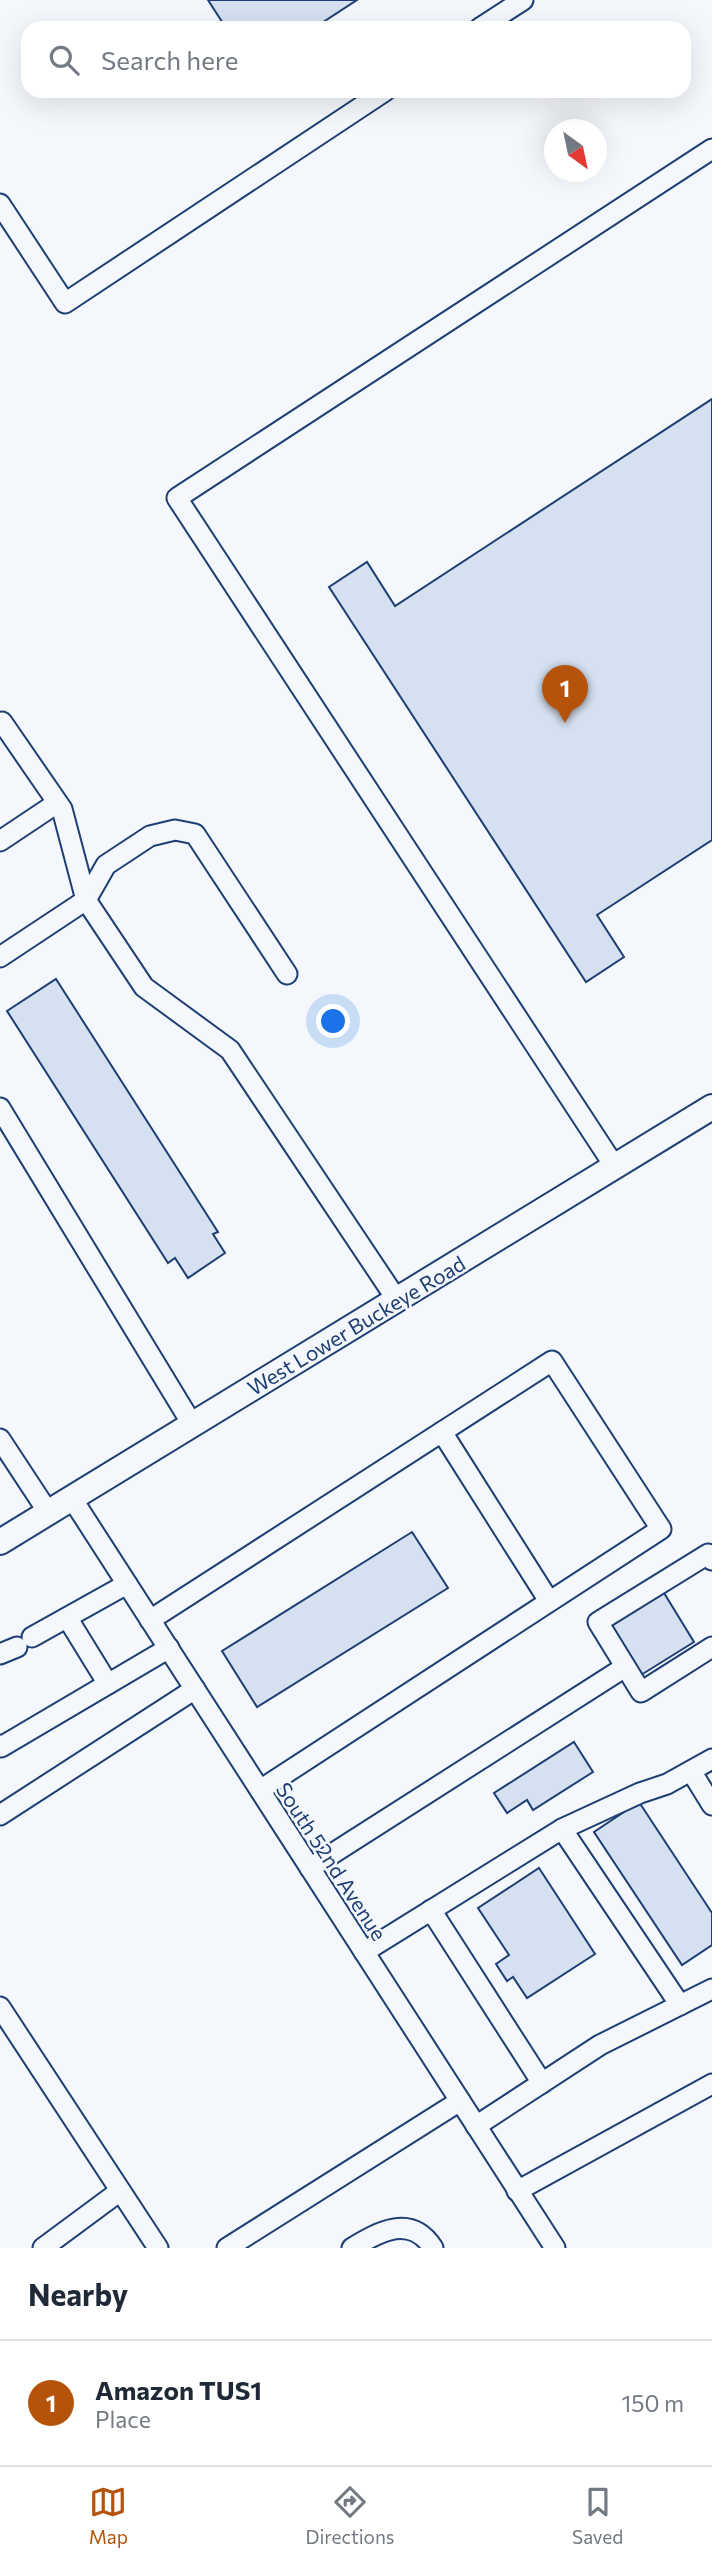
<!DOCTYPE html>
<html lang="en">
<head>
<meta charset="utf-8">
<style>
  body { margin:0; font-family:Commissioner,sans-serif; background:#f6f6f7; color:#1f2937 }
  .compass { position:absolute; left:544px; top:119px; width:63px; height:63px; border-radius:50%; background:#fff; box-shadow:0 7px 28px #0002; rotate:147deg }
  .you { position:absolute; left:334px; top:1022px; width:24px; height:24px; margin:-18px; border:5px solid #fff; border-radius:50%; background:#1a73e8; box-shadow:0 0 0 10px #1a73e833 }
  .badge { display:grid; place-items:center; width:46px; height:46px; border-radius:50%; background:#b45309; color:#fff; font-size:23px; font-weight:700 }
  .pin { position:absolute; translate:-50% -58px; filter:drop-shadow(0 2px 4px #0008) }
  .pin::after { content:''; position:absolute; top:37px; width:24px; height:21px; background:inherit; clip-path:polygon(0 0,100% 0,50% 100%) }
  .list { margin:0; padding:0; list-style:none }
  h2 { display:flex; justify-content:space-between; align-items:center; height:91px; margin:0; padding:0 28px; font-size:30px }
  h2 small { font-size:23px; font-weight:400; color:#747a83 }
  .list li { display:grid; grid-template-columns:46px 1fr auto; gap:21px; align-items:center; box-sizing:border-box; height:126px; padding:0 28px; border-top:2px solid #e0e1e3 }
  .list b { display:block; font-size:26px; white-space:nowrap }
  .list p { margin:0; font-size:23px; white-space:nowrap; color:#747a83 }
  .list em { font-size:23px; font-style:normal; color:#747a83 }
  .icon { flex:none; width:38px; height:38px; fill:none; stroke:currentColor; stroke-width:2; stroke-linecap:round; stroke-linejoin:round }
  .map { position:relative; flex:none; width:712px; height:2248px; overflow:hidden }
  .search { position:absolute; background:#fff; box-shadow:0 7px 28px #0002; left:21px; right:21px; top:21px; height:77px; display:flex; align-items:center; gap:18px; box-sizing:border-box; padding:0 24px; border-radius:21px; color:#747a83; font-size:26px }
  .sheet { height:217px; background:#fff }
  nav { display:flex; justify-content:space-around; align-items:center; box-sizing:border-box; height:98px; border-top:2px solid #e0e1e3; background:#fff; font-size:19px; color:#747a83 }
  nav a { display:grid; justify-items:center; gap:4px }
  nav .on { color:#b45309 }
  .map>svg:first-child { display:block }
</style>
</head>
<body>
<div class="map">
<svg width="712" height="2248" viewBox="0 0 712 2248">
  <rect width="100%" height="100%" fill="#f4f7fb"/>
  <!-- building -->
  <g fill="#d5e0f0" stroke="#1d3f73" stroke-width="2">
    <polygon points="208,0 357,0 314,28 226,28"/>
    <polygon points="712,399 712,840 597,915 624,957 586,982 329,587 367,562 395,606"/>
    <polygon points="56,979 218,1232 213,1234 225,1253 188,1278 175,1258 168,1263 7,1011"/>
    <polygon points="412,1532 448,1588 257,1707 222,1651"/>
    <polygon points="661,1588 694,1642 641,1675 607,1621"/>
    <polygon points="574,1742 593,1772 533,1810 527,1800 507,1813 494,1793"/>
    <polygon points="639,1802 712,1913 712,1945 682,1965 594,1832"/>
    <polygon points="539,1868 595,1954 527,1998 513,1977 507,1981 496,1964 509,1955 478,1908"/>
  </g>
  <g fill="none" stroke-linecap="round" stroke-linejoin="round">
    <defs>
      <g id="minor">
        <polyline points="480,28 523,0"/>
        <polyline points="0,204 65,303 385,91"/>
        <polyline points="0,723 2,722 62,809 86,900 106,865 150,836 175,830 195,834 287,974"/>
        <polyline points="0,841 57,803"/>
        <polyline points="0,957 86,900 144,987 230,1050 397,1300"/>
        <polyline points="0,1108 192,1424"/>
        <polyline points="615,1167 177,498 712,149"/>
        <polyline points="442,1432 549,1601"/>
        <polyline points="0,1439 48,1512"/>
        <polyline points="71,1497 555,2248"/>
        <polyline points="712,1560 708,1554 598,1622 641,1692 712,1647"/>
        <polyline points="68,1619 108,1684"/>
        <polyline points="150,1620 552,1361 661,1529 260,1790"/>
        <polyline points="32,1637 127,1584"/>
        <polyline points="0,1654 17,1647"/>
        <polyline points="0,1745 1,1747 169,1648"/>
        <polyline points="691,1771 712,1805"/>
        <polyline points="0,1815 195,1689"/>
        <polyline points="562,1829 680,2005"/>
        <polyline points="310,1868 625,1667"/>
        <polyline points="431,1910 542,2083"/>
        <polyline points="364,1952 562,1829 640,1793 667,1784 712,1759"/>
        <polyline points="0,2007 158,2248"/>
        <polyline points="476,2126 600,2045 712,1989"/>
        <polyline points="517,2191 712,2084"/>
        <polyline points="43,2248 120,2191"/>
        <polyline points="227,2248 460,2101"/>
        <path d="M352,2248C380,2231 411,2214 433,2248"/>
      </g>
      <polyline id="major" points="0,1542 712,1107"/>
    </defs>
    <!-- minor casing -->
    <use href="#minor" stroke="#1d3f73" stroke-width="23"/>
    <!-- major casing -->
    <use href="#major" stroke="#1d3f73" stroke-width="28"/>
    <!-- minor -->
    <use href="#minor" stroke="#f4f7fb" stroke-width="19"/>
    <!-- major -->
    <use href="#major" stroke="#f4f7fb" stroke-width="24"/>
  </g>
  <g text-anchor="middle" dominant-baseline="central" stroke-width="5" stroke-linejoin="round" paint-order="stroke">
    <!-- street labels -->
    <g font-size="21" fill="#1d3f73" stroke="#f4f7fb">
      <text transform="translate(356 1325) rotate(-31)">West Lower Buckeye Road</text>
      <text transform="translate(332 1861) rotate(57)">South 52nd Avenue</text>
    </g>
  </g>
</svg>
<svg class="compass" viewBox="-18 -18 36 36"><path d="M0-13l5 13h-10z" fill="#e53935"/><path d="M0 13l5-13h-10z" fill="#747a83"/></svg>
<div class="you"></div>
<div class="pin badge" style="left:565px;top:723px">1</div>
<div class="search"><svg class="icon" aria-label="search" viewBox="0 0 24 24"><circle cx="10" cy="10" r="6"/><path d="M15 15l6 6"/></svg>Search here</div>
</div>
<section class="sheet">
<h2>Nearby<small></small></h2>
<ul class="list">
<li><span class="badge">1</span><div><b>Amazon TUS1</b><p>Place</p></div><em>150 m</em></li>
</ul>
</section>
<nav>
<a class="on"><svg class="icon" aria-label="map" viewBox="0 0 24 24"><path d="M3 6l6-2 6 2 6-2v14l-6 2-6-2-6 2zM9 4v14M15 6v14"/></svg>Map</a>
<a><svg class="icon" aria-label="directions" viewBox="0 0 24 24"><path d="M12 3l9 9-9 9-9-9zM9 14v-3h6M13 9l2 2-2 2"/></svg>Directions</a>
<a><svg class="icon" aria-label="saved" viewBox="0 0 24 24"><path d="M7 4h10v16l-5-4-5 4z"/></svg>Saved</a>
</nav>
</body>
</html>
